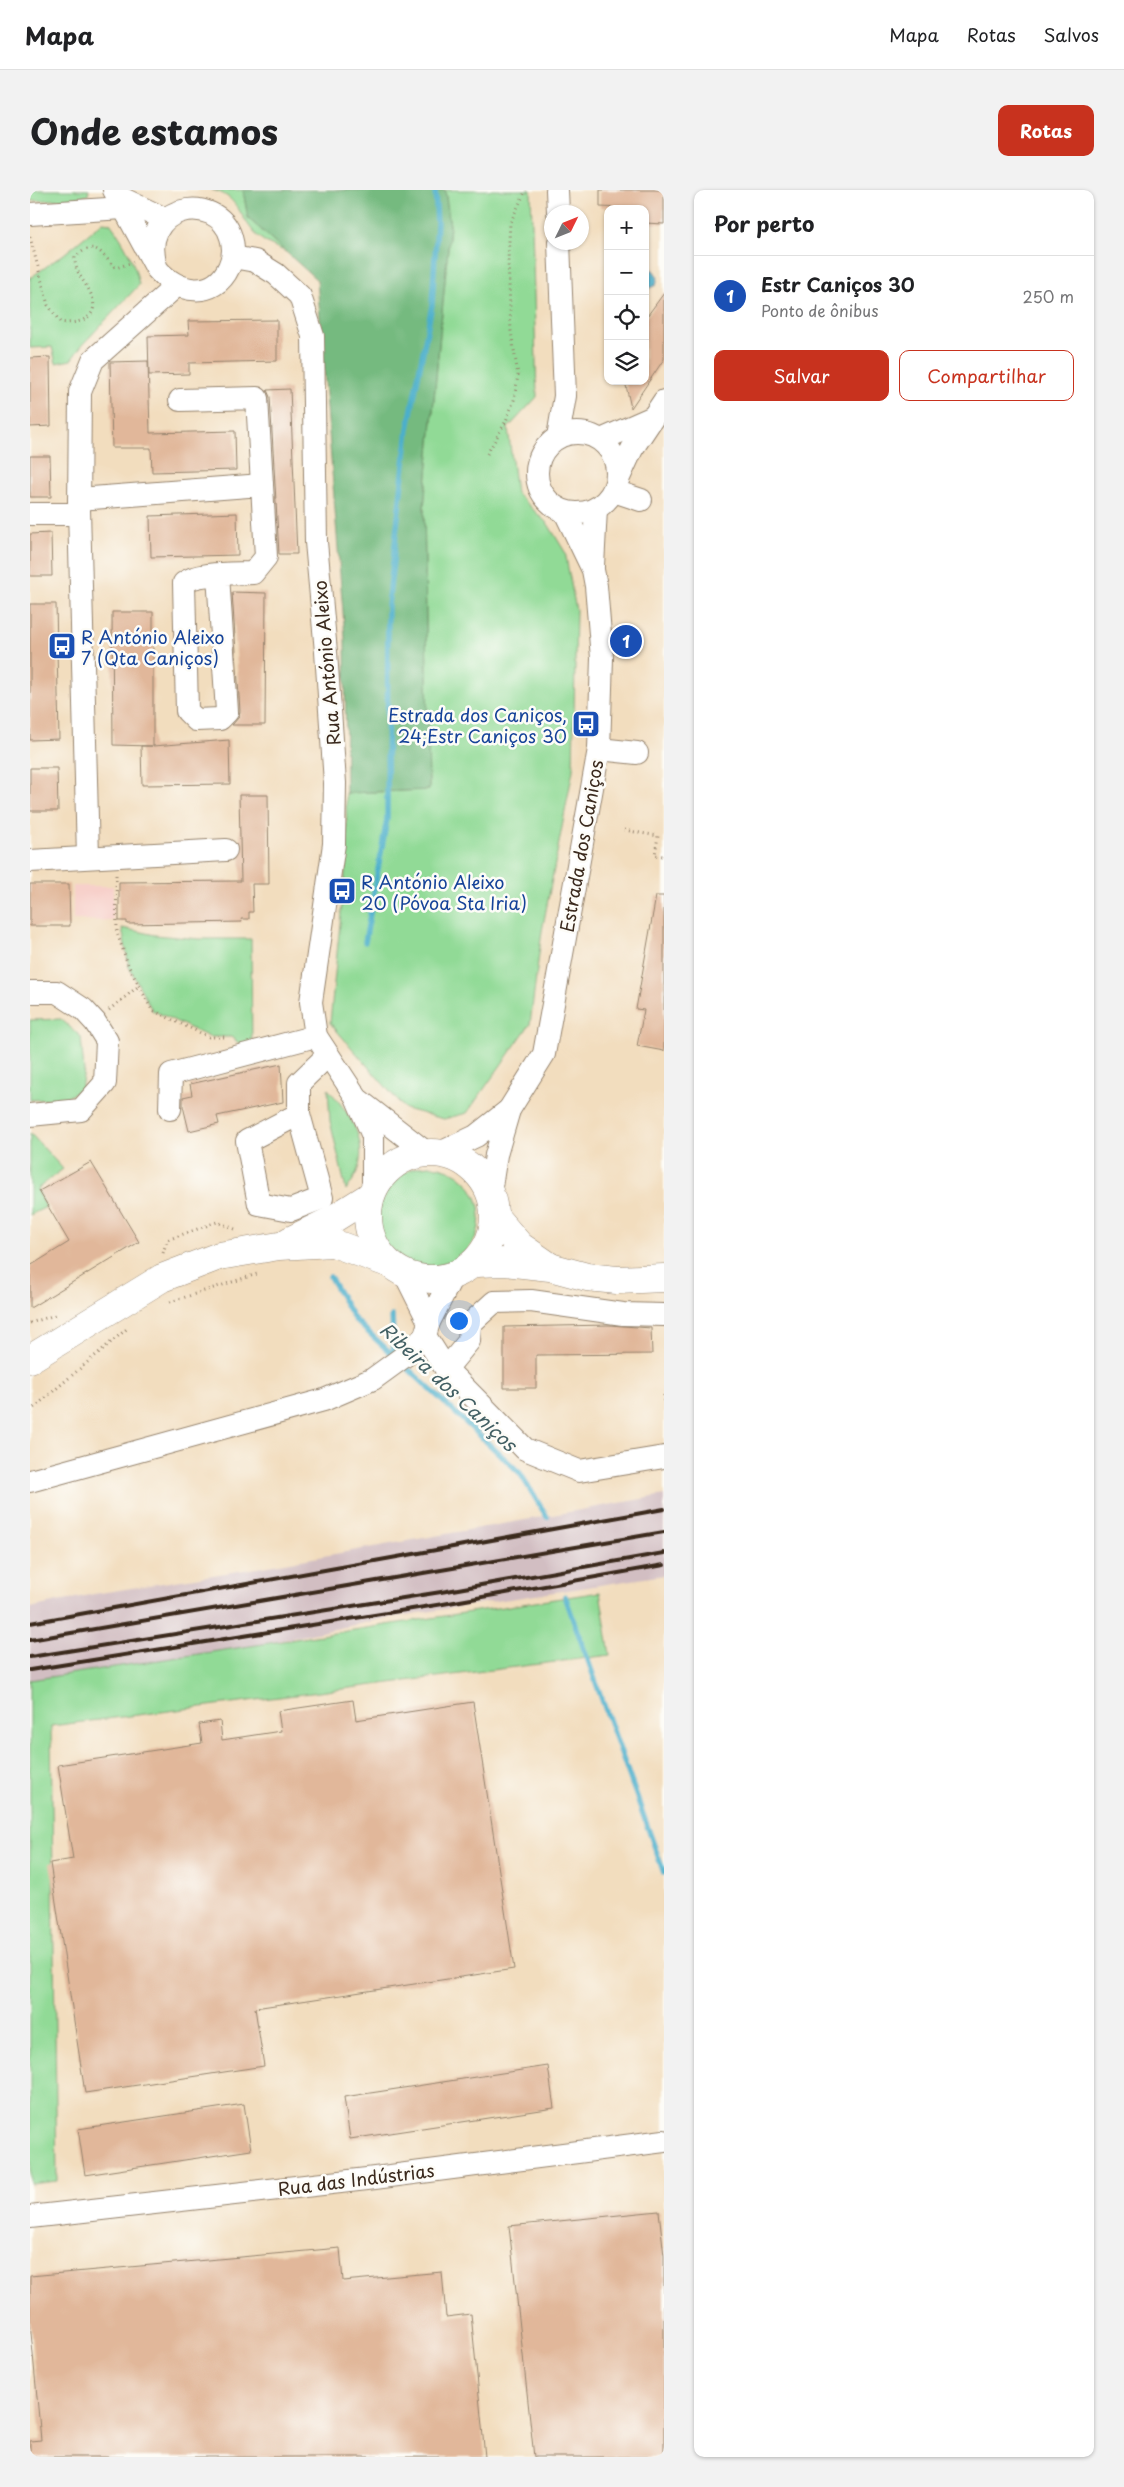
<!DOCTYPE html>
<html lang="pt">
<head>
<meta charset="utf-8">
<style>
  body { margin:0; font-family:"Playpen Sans",sans-serif; background:#f2f2f2; color:#202124 }
  .controls { position:absolute; right:15px; top:15px; display:grid; overflow:hidden; border-radius:10px; box-shadow:0 1px 4px #0004 }
  .controls button { width:45px; height:45px; display:grid; place-items:center; padding:0; border:0; border-bottom:1px solid #e0e0e0; background:#fff; color:#202124; font:25px sans-serif }
  .compass { position:absolute; left:514px; top:15px; width:45px; height:45px; border-radius:50%; background:#fff; box-shadow:0 1px 4px #0004; rotate:47deg }
  .you { position:absolute; left:428px; top:1130px; width:18px; height:18px; margin:-12px; border:4px solid #fff; border-radius:50%; background:#1a73e8; box-shadow:0 0 0 8px #1a73e833 }
  .badge { display:grid; place-items:center; width:32px; height:32px; border-radius:50%; background:#c8321e; color:#fff; font-size:16px; font-weight:700 }
  .pin { position:absolute; translate:-50% -50%; border:2px solid #fff; box-shadow:0 1px 5px #0006 }
  .list { margin:0; padding:0; list-style:none }
  h2 { display:flex; justify-content:space-between; align-items:center; height:65px; margin:0; padding:0 20px; font-size:21px }
  h2 small { font-size:16px; font-weight:400; color:#757577 }
  .list li { display:grid; grid-template-columns:32px 1fr auto; gap:15px; align-items:center; box-sizing:border-box; height:80px; padding:0 20px; border-top:1px solid #e0e0e0 }
  .list b { display:block; font-size:19px; white-space:nowrap }
  .list p { margin:0; font-size:16px; white-space:nowrap; color:#757577 }
  .list em { font-size:16px; font-style:normal; color:#757577 }
  .actions { display:flex; gap:10px; padding:15px 20px }
  .actions a { flex:1; padding:11px 0; border:1px solid #c8321e; border-radius:10px; text-align:center; font-size:18px; color:#c8321e }
  .actions .main { background:#c8321e; color:#fff }
  .icon { flex:none; width:28px; height:28px; fill:none; stroke:currentColor; stroke-width:2; stroke-linecap:round; stroke-linejoin:round }
  .map { position:relative; flex:none; width:634px; height:2267px; overflow:hidden; border-radius:10px }
  header { display:flex; align-items:center; gap:30px; box-sizing:border-box; height:70px; padding:0 25px; background:#fff; border-bottom:1px solid #e0e0e0 }
  header strong { font-size:24px }
  nav { display:flex; gap:28px; margin-inline-start:auto; font-size:18px }
  .intro { display:flex; align-items:center; justify-content:space-between; box-sizing:border-box; height:120px; padding:0 30px }
  h1 { margin:0; font-size:35px }
  .button { padding:12px 22px; border-radius:10px; background:#c8321e; color:#fff; font-size:18px; font-weight:700 }
  main { display:flex; gap:30px; padding:0 30px }
  aside { flex:1; background:#fff; border-radius:10px; box-shadow:0 1px 4px #0004 }
  .map>svg:first-child { display:block }
</style>
</head>
<body>
<header>
<strong>Mapa</strong>
<nav><a>Mapa</a><a>Rotas</a><a>Salvos</a></nav>
</header>
<div class="intro"><h1>Onde estamos</h1><a class="button">Rotas</a></div>
<main>
<div class="map">
<svg width="634" height="2267" viewBox="0 0 634 2267">
  <rect width="100%" height="100%" fill="#fdfcf7"/>
  <filter id="ink" filterUnits="userSpaceOnUse"><feTurbulence type="fractalNoise" baseFrequency=".02" numOctaves="2"/><feDisplacementMap in="SourceGraphic" scale="10" xChannelSelector="R" yChannelSelector="G"/><feConvolveMatrix kernelMatrix="1 2 1 2 8 2 1 2 1" color-interpolation-filters="sRGB"/></filter>
  <filter id="wash" filterUnits="userSpaceOnUse"><feTurbulence type="fractalNoise" baseFrequency=".0096" numOctaves="4" result="noise"/><feDisplacementMap in="SourceGraphic" scale="20" xChannelSelector="R" yChannelSelector="G"/><feGaussianBlur stdDeviation="1.12" result="paint"/><feColorMatrix in="noise" values="0 0 0 0 0 0 0 0 0 0 0 0 0 0 0 0 0 1.4 0 .05"/><feComposite in="paint" operator="in"/></filter>
  <g filter="url(#wash)">
    <rect width="100%" height="100%" fill="#f2ddbe"/>
    <!-- built -->
    <polygon fill="#f7d0ca" points="43,696 83,696 83,731 43,730"/>
    <!-- industrial -->
    <polygon fill="#d2bec2" points="634,1305 634,1385 357,1428 186,1464 0,1490 0,1418 64,1404 221,1379"/>
    <!-- green -->
    <g fill="#91da96" stroke="#66825a">
      <polygon points="0,0 59,0 58,5 40,9 0,11"/>
      <path d="M182,0H213L218,28L256,62C244,56 231,52 223,41C209,24 206,5 182,0Z"/>
      <polygon points="415,0 501,0 507,207 478,238 486,303 518,334 535,362 546,420 543,580 512,741 500,834 437,923 414,929 375,919 300,833 317,663 316,603 399,600 394,317 420,36"/>
      <path d="M73,32L80,33C94,52 105,72 109,95L52,155L41,170L26,173L22,157L0,158V88L34,64Z"/>
      <polygon points="92,738 125,745 169,749 221,749 222,863 201,847 179,847 122,820 99,777"/>
      <polygon points="31,829 51,847 54,881 51,899 34,909 0,910 0,830"/>
      <path d="M298,899C325,929 346,963 316,1000L300,931Z"/>
      <polygon points="0,943 33,979 7,999 16,1017 0,1025"/>
      <circle cx="399" cy="1027" r="51"/>
      <polygon points="570,1402 580,1465 21,1536 27,1991 0,1994 0,1490"/>
    </g>
    <!-- forest -->
    <polygon fill="#74ba7f" stroke="#58724e" points="213,0 415,0 420,36 394,317 399,600 316,603 315,448 287,90 218,28"/>
    <!-- water -->
    <polygon fill="#4cafcb" stroke="#446c74" points="615,78 623,80 628,87 626,95 615,100"/>
    <g fill="none" stroke-linecap="round" stroke-linejoin="round">
      <!-- stream -->
      <g stroke="#4cafcb" stroke-width="5.5">
        <polyline points="335,752 357,629 358,416 378,239 402,115 407,33 405,0"/>
        <polyline points="300,1087 324,1129 364,1166"/>
        <polyline points="362,1126 364,1166"/>
        <polyline points="373,1174 490,1283 517,1327"/>
        <polyline points="535,1406 634,1683"/>
      </g>
    </g>
    <g id="blocks">
      <!-- building -->
      <g fill="#e1b79a">
        <polygon points="570,0 634,0 634,34 615,33 615,19 570,17"/>
        <polygon points="634,103 634,169 601,218 595,191 615,191 615,129"/>
        <polygon points="247,130 247,171 159,173 159,184 119,185 118,146 159,145 158,131"/>
        <polygon points="20,167 21,236 0,237 0,168"/>
        <polygon points="118,171 120,243 205,241 206,280 122,282 121,258 82,258 80,172"/>
        <polygon points="260,199 267,364 249,364 240,207 237,200"/>
        <polygon points="0,266 20,266 21,307 0,307"/>
        <polygon points="207,323 208,365 121,367 120,326"/>
        <polygon points="21,343 22,386 0,386 0,344"/>
        <polygon points="202,402 236,403 235,535 202,535 209,527 210,521"/>
        <polygon points="0,414 26,414 29,549 0,550"/>
        <polygon points="82,422 123,422 123,556 199,550 200,594 112,595 111,556 122,556 83,555"/>
        <polygon points="0,578 27,578 28,621 0,621"/>
        <polygon points="209,605 238,605 239,694 222,694 223,722 219,722 219,729 211,729 212,732 97,734 97,731 89,731 89,692 211,691"/>
        <polygon points="0,694 39,694 40,736 0,736"/>
        <polygon points="626,706 634,706 634,861 607,856 614,820 606,819"/>
        <polygon points="251,874 253,912 187,926 189,934 159,941 153,916 153,907 162,905 160,894"/>
        <polygon points="61,972 109,1052 0,1118 0,1076 39,1052 9,1001"/>
        <polygon points="580,1135 621,1138 622,1164 506,1165 506,1198 474,1198 474,1137"/>
        <polygon points="323,1510 326,1530 443,1512 484,1779 225,1818 234,1876 55,1903 20,1673 43,1669 28,1575 172,1553 169,1534 190,1531 192,1550 251,1541 248,1521"/>
        <polygon points="518,1876 524,1918 320,1949 314,1907"/>
        <polygon points="214,1914 221,1960 55,1985 48,1939"/>
        <polygon points="629,2021 634,2066 634,2267 504,2267 479,2036"/>
        <polygon points="310,2058 313,2091 412,2082 416,2127 441,2124 455,2267 0,2267 0,2251 11,2250 0,2132 0,2086"/>
      </g>
    </g>
  </g>
  <g filter="url(#ink)">
    <use href="#blocks" fill-opacity="0" stroke="#96846e" stroke-width="1"/>
    <g fill="none" stroke-linecap="round" stroke-linejoin="round">
      <defs>
        <g id="minor">
          <path d="M84,0L127,79C147,103 184,110 199,77C204,67 204,57 201,47C187,0 105,15 127,79"/>
          <polyline points="527,0 528,22"/>
          <polyline points="87,6 135,29"/>
          <polyline points="0,24 93,18"/>
          <polyline points="203,67 225,71 246,84 270,106 283,146 286,352 296,462 305,593 304,654 281,812 286,846 326,907 343,946 343,999"/>
          <polyline points="150,210 227,208 232,295"/>
          <circle cx="547" cy="283" r="40"/>
          <polyline points="528,247 535,206 529,52"/>
          <polyline points="571,250 621,228"/>
          <polyline points="587,292 602,259 634,211"/>
          <polyline points="584,301 611,310"/>
          <path d="M49,309L232,295L236,367L223,383C204,384 167,382 154,393L157,521L166,530L190,529L197,522L188,385"/>
          <polyline points="0,324 49,324"/>
          <polyline points="563,376 566,319"/>
          <polyline points="569,559 607,563"/>
          <polyline points="58,667 49,319 50,202 63,170 146,96"/>
          <polyline points="0,671 196,660"/>
          <polyline points="0,802 27,802 53,819 65,832 77,851 75,893 51,920 0,925"/>
          <polyline points="330,911 398,964"/>
          <polyline points="140,919 141,884 286,846"/>
          <polyline points="269,924 292,1008 261,1020 229,1014 217,951 269,924 269,893 298,865"/>
          <polyline points="412,962 446,946 479,920"/>
          <polyline points="460,1003 466,965 479,920 514,864 569,559 572,468 566,396 563,380 535,322"/>
          <polyline points="423,1085 399,1132 395,1146 416,1179 495,1259 549,1281 634,1267"/>
          <polyline points="376,1086 399,1132"/>
          <polyline points="416,1179 439,1151 440,1134 464,1112 501,1111 593,1124 634,1125"/>
          <polyline points="0,1291 294,1210 343,1189 376,1165 395,1146"/>
          <polyline points="0,2027 337,1989 634,1951"/>
        </g>
        <g id="major">
          <circle cx="401" cy="1026" r="63"/>
          <polyline points="465,1027 490,1056 519,1076"/>
          <polyline points="259,1051 300,1031 340,1006"/>
          <polyline points="446,1073 475,1072 520,1077 557,1087 587,1090 634,1088"/>
          <polyline points="0,1169 132,1088 189,1066 249,1056 303,1053 355,1072"/>
        </g>
      </defs>
      <!-- minor casing -->
      <use href="#minor" stroke="#96846e" stroke-width="24"/>
      <!-- major casing -->
      <use href="#major" stroke="#96846e" stroke-width="29"/>
      <!-- path -->
      <g stroke="#96846e" stroke-width="3" stroke-dasharray="1 4" stroke-linecap="butt">
        <path d="M0,47L18,115L30,132C44,135 68,130 63,110C59,94 44,85 45,67C67,48 70,64 86,78L103,72"/>
        <polyline points="457,264 476,231 484,210 488,185 481,141 478,70 480,33 496,0"/>
        <polyline points="594,640 628,646 625,665 634,666"/>
        <polyline points="86,685 87,743 99,777 122,820 179,847 197,847"/>
        <polyline points="79,820 110,795"/>
        <polyline points="133,1063 137,1050 187,1032 205,1039"/>
        <polyline points="140,1112 227,1084"/>
        <polyline points="0,1133 25,1125"/>
        <polyline points="634,1205 634,1215"/>
        <polyline points="0,1221 99,1137"/>
      </g>
      <!-- minor -->
      <use href="#minor" stroke="#fff" stroke-width="22"/>
      <!-- major -->
      <use href="#major" stroke="#fff" stroke-width="28"/>
      <!-- rail -->
      <g stroke="#3b2a1e" stroke-width="4">
        <polyline points="0,1433 634,1319"/>
        <polyline points="0,1450 634,1342"/>
        <polyline points="0,1467 411,1402 634,1363"/>
        <polyline points="0,1480 413,1414 634,1375"/>
      </g>
    </g>
  </g>
  <!-- icons -->
  <defs>
    <symbol id="bus-square" viewBox="-11 -11 22 22"><rect x="-9" y="-9" width="18" height="18" rx="4" fill="#1a4fb4" stroke="#fdfcf7"/><path d="M-5-6H5V4H4V6H2V4H-2V6H-4V4H-5ZM-3.5-4V0h7V-4ZM-3.5 1.2v1.5H-2V1.2ZM2 1.2v1.5H3.5V1.2Z" fill="#fff"/></symbol>
  </defs>
  <g fill-rule="evenodd">
    <use href="#bus-square" x="16" y="440" width="32" height="32"/>
    <use href="#bus-square" x="540" y="518" width="32" height="32"/>
    <use href="#bus-square" x="296" y="685" width="32" height="32"/>
  </g>
  <g text-anchor="middle" dominant-baseline="central" stroke-width="5" stroke-linejoin="round" paint-order="stroke">
    <!-- transit labels -->
    <g font-size="18" fill="#164399" stroke="#fdfcf7" text-anchor="start">
      <text x="51" y="446">R António Aleixo<tspan x="51" dy="21">7 (Qta Caniços)</tspan></text>
      <text x="537" y="524" text-anchor="end">Estrada dos Caniços,<tspan x="537" dy="21">24;Estr Caniços 30</tspan></text>
      <text x="331" y="691">R António Aleixo<tspan x="331" dy="21">20 (Póvoa Sta Iria)</tspan></text>
    </g>
    <!-- street labels -->
    <g font-size="18" fill="#3b2a1e" stroke="#fdfcf7">
      <text transform="translate(296 473) rotate(-95)">Rua António Aleixo</text>
      <text transform="translate(551 656) rotate(-80)">Estrada dos Caniços</text>
      <text transform="translate(326 1989) rotate(-7)">Rua das Indústrias</text>
    </g>
    <!-- water labels -->
    <g font-size="19" font-style="italic" fill="#425f63" stroke="#fdfcf7">
      <text transform="translate(419 1196) rotate(43)">Ribeira dos Caniços</text>
    </g>
  </g>
</svg>
<div class="controls">
<button>+</button>
<button>−</button>
<button><svg class="icon" aria-label="locate" viewBox="0 0 24 24"><circle cx="12" cy="12" r="6"/><path d="M12 2v4M12 18v4M2 12h4M18 12h4"/></svg></button>
<button><svg class="icon" aria-label="layers" viewBox="0 0 24 24"><path d="M12 4l9 5-9 5-9-5zM3 14l9 5 9-5"/></svg></button>
</div>
<svg class="compass" viewBox="-18 -18 36 36"><path d="M0-13l5 13h-10z" fill="#e53935"/><path d="M0 13l5-13h-10z" fill="#757577"/></svg>
<div class="you"></div>
<div class="pin badge" style="left:596px;top:451px;background:#1a4fb4">1</div>
</div>
<aside>
<h2>Por perto<small></small></h2>
<ul class="list">
<li><span class="badge" style="background:#1a4fb4">1</span><div><b>Estr Caniços 30</b><p>Ponto de ônibus</p></div><em>250 m</em></li>
</ul>
<div class="actions"><a class="main">Salvar</a><a>Compartilhar</a></div>
</aside>
</main>
</body>
</html>
